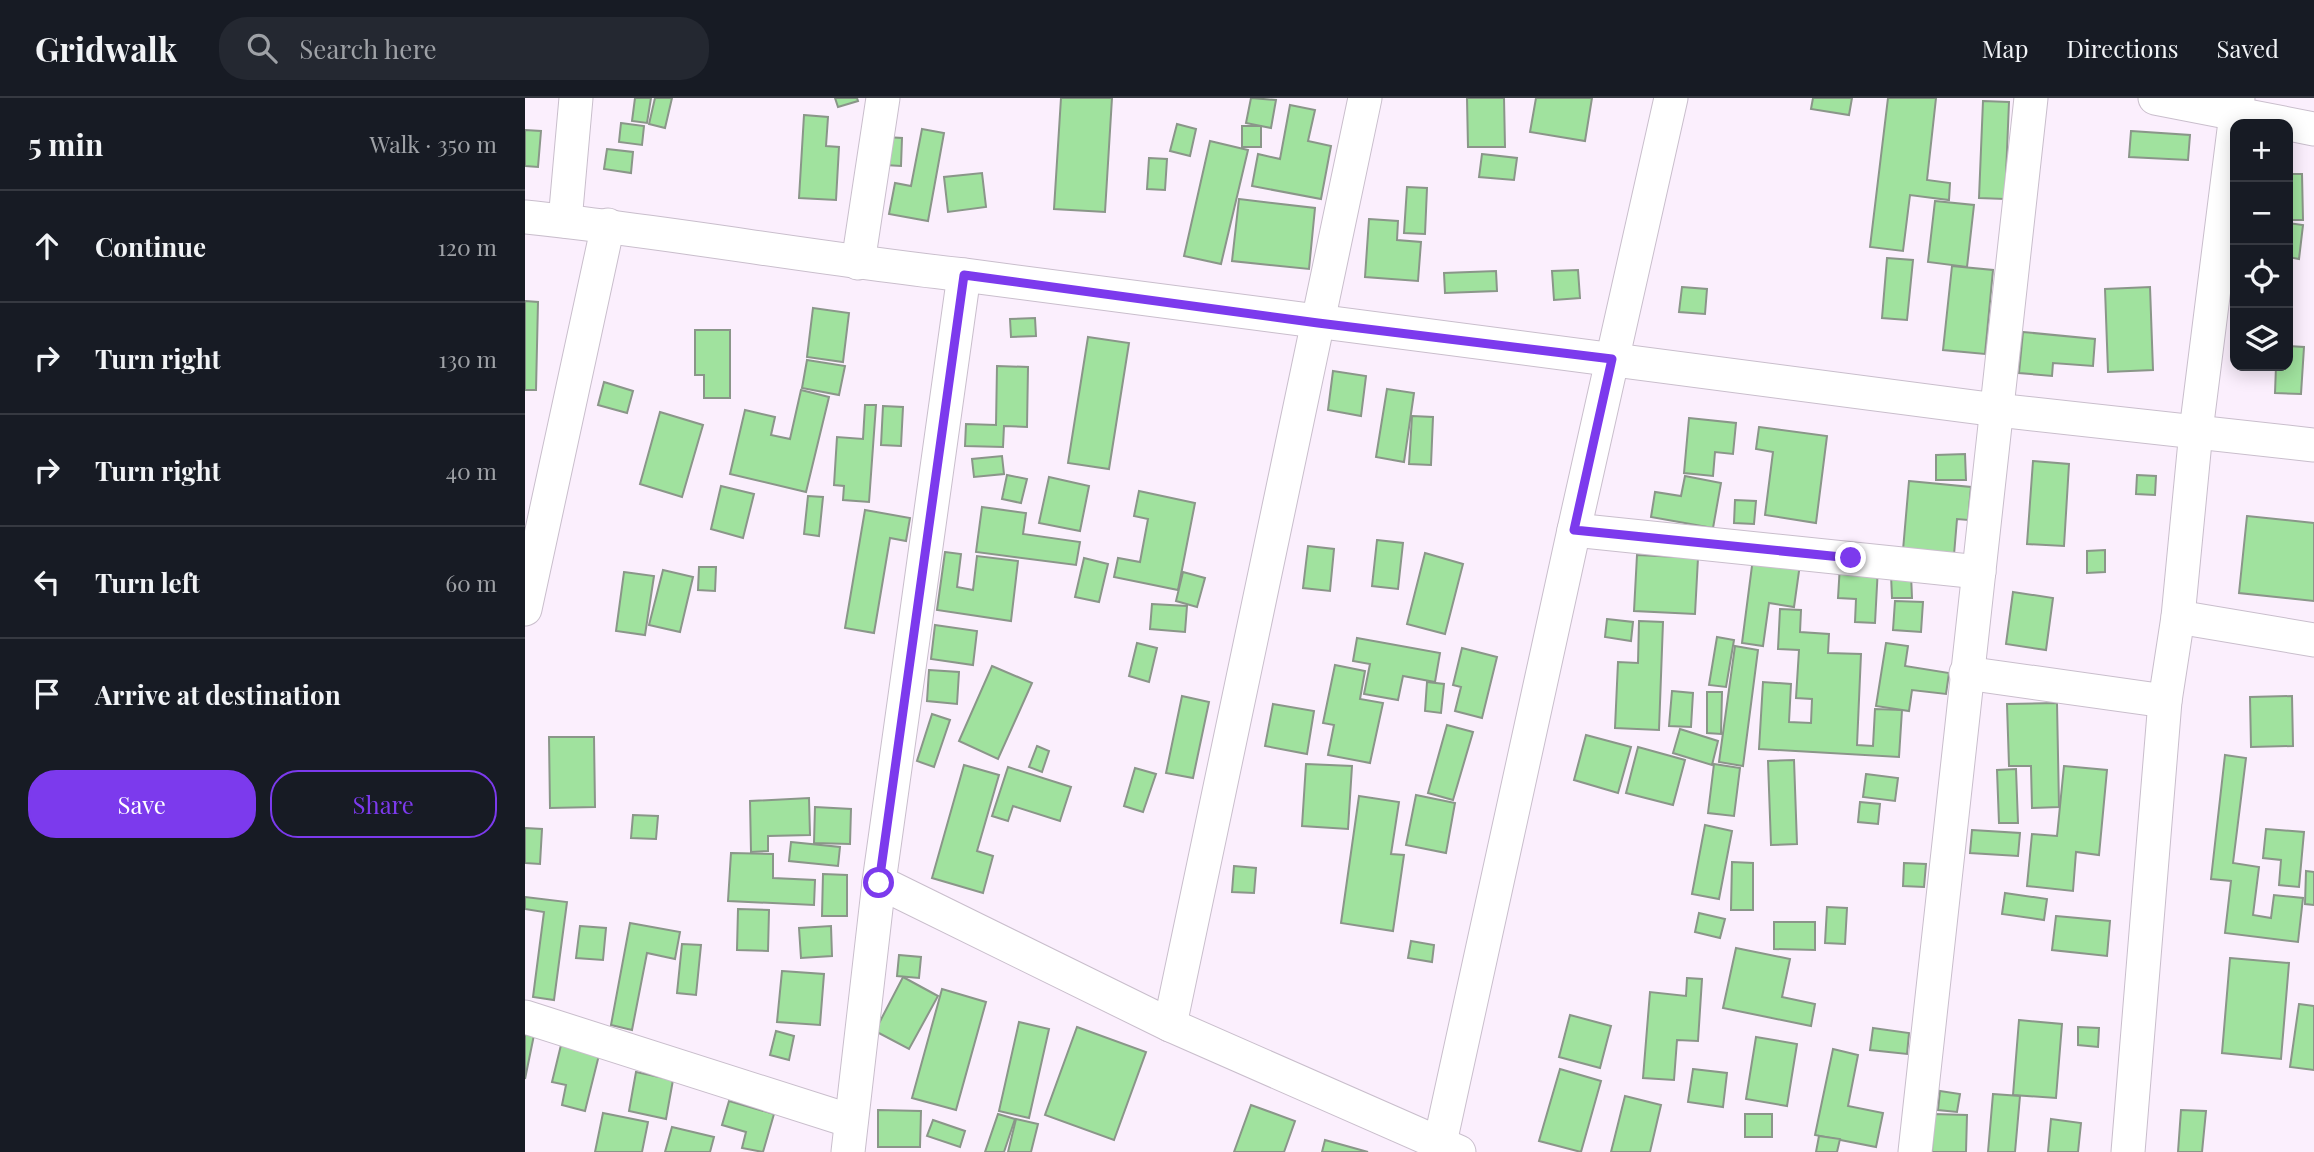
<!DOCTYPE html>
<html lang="en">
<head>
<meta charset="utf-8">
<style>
  body { margin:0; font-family:"Playfair Display",serif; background:#242831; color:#f1f3f6 }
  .controls { position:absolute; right:21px; top:21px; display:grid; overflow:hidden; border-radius:14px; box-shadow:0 4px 18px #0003 }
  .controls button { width:63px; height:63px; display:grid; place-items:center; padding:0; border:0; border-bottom:2px solid #363941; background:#171b24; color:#f1f3f6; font:35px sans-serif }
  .stop { position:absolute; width:21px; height:21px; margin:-16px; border:5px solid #7c3aed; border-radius:50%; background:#fff }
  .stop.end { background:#7c3aed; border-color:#fff; box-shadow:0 2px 7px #0008 }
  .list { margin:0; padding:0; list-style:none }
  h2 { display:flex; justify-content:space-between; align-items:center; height:91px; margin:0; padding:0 28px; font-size:30px }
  h2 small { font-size:23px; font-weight:400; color:#9ea1a6 }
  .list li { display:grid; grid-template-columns:46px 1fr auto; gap:21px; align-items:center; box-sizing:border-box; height:112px; padding:0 28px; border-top:2px solid #363941 }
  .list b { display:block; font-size:26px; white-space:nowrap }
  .list em { font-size:23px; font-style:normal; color:#9ea1a6 }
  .actions { display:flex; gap:14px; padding:21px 28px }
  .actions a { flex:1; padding:16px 0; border:2px solid #7c3aed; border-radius:28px; text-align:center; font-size:24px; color:#7c3aed }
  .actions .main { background:#7c3aed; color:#fff }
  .icon { flex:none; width:38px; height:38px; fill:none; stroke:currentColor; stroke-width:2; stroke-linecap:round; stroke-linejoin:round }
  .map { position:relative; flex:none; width:1789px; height:1054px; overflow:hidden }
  header { display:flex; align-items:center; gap:42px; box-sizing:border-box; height:98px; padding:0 35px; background:#171b24; border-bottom:2px solid #363941 }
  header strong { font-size:33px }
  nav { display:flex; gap:38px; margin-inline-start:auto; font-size:24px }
  .search { width:490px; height:63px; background:#242831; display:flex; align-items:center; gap:18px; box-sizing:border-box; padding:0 24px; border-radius:28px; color:#9ea1a6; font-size:26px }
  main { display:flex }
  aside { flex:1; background:#171b24 }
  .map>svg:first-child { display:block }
</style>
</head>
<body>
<header>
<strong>Gridwalk</strong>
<div class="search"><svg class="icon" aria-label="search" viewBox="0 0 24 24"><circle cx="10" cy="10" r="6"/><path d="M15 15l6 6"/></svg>Search here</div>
<nav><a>Map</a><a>Directions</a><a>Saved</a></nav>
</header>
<main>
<aside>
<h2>5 min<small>Walk · 350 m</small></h2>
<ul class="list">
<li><svg class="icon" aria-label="ahead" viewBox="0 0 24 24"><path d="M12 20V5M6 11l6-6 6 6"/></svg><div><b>Continue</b></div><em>120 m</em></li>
<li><svg class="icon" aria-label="right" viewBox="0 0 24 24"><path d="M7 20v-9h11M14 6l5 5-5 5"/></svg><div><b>Turn right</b></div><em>130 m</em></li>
<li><svg class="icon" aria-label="right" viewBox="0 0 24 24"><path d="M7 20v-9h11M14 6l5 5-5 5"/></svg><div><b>Turn right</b></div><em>40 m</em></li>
<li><svg class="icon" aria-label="left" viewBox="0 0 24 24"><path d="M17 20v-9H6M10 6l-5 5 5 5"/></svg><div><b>Turn left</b></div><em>60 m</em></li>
<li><svg class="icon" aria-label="arrive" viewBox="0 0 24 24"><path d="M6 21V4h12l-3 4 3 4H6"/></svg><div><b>Arrive at destination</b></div></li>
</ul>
<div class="actions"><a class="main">Save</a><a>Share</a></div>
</aside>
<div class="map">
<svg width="1789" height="1054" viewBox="0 0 1789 1054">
  <rect width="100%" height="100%" fill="#fbeffd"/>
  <!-- building -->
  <g fill="#a0e29e" stroke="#8a9689" stroke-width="2">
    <polygon points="110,0 126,0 122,25 107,23"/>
    <polygon points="130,0 147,0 140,30 124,26"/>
    <polygon points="310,0 332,0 333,3 313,9"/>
    <polygon points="536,0 587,0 580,114 529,111"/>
    <polygon points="726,0 751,2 746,30 721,25"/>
    <polygon points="942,0 979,0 980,49 943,49"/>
    <polygon points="1011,0 1067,0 1060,43 1005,34"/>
    <polygon points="1288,0 1327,0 1324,17 1286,11"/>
    <polygon points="1363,0 1411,0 1402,82 1425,85 1424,102 1385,97 1378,153 1345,149"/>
    <polygon points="1458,3 1484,4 1480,101 1454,100"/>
    <polygon points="765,7 790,12 783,43 806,48 796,101 727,88 733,56 755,61"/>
    <polygon points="279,17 303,19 301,48 314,49 311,102 274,100"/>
    <polygon points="96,25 119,28 117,47 94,44"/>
    <polygon points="652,26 671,31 665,58 645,53"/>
    <rect x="717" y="28" width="19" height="21"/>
    <polygon points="397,31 419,35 403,123 364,116 370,85 386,88"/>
    <polygon points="0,32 16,33 13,69 0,68"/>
    <polygon points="1606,33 1665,37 1663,62 1604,59"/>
    <polygon points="361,39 377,40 376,68 360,67"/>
    <polygon points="685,43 723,52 696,166 659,158"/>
    <polygon points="82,51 108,54 106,75 79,71"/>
    <polygon points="957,56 992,60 989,82 954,79"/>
    <polygon points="624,60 642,61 640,92 622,91"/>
    <polygon points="457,75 461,109 423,114 419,79"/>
    <polygon points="1763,76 1777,76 1778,122 1763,122"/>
    <polygon points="882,89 902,90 900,136 879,135"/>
    <polygon points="714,101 790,110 784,171 707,163"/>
    <polygon points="1410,103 1449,107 1442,169 1403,164"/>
    <polygon points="844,121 873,123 872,142 896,144 893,183 840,179"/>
    <polygon points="1763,125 1778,127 1774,161 1763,159"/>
    <polygon points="1362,160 1388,162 1382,222 1357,220"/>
    <polygon points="1427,168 1468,172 1460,256 1418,252"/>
    <polygon points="1053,172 1055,200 1029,202 1027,173"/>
    <polygon points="971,173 972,193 920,195 919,175"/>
    <polygon points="1157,189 1182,191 1180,216 1154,214"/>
    <polygon points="1625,189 1628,272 1583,274 1580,191"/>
    <polygon points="0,203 13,204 11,292 0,292"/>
    <polygon points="288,210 324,215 318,264 282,259"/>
    <polygon points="510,220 511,238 486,239 485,221"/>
    <polygon points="170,232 205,232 205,300 179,300 179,277 170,277"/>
    <polygon points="1498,234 1570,241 1568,268 1528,265 1527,278 1494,275"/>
    <polygon points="563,239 604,245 584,371 543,365"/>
    <polygon points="1763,248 1779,249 1776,296 1750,295 1751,268 1763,268"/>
    <polygon points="282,262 320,268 314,297 277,290"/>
    <polygon points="472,268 503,269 502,329 479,328 478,349 440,348 441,326 471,327"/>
    <polygon points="808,273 841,278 836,318 803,312"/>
    <polygon points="79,284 108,293 102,315 73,307"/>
    <polygon points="862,291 889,295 879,364 851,359"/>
    <polygon points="276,292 304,299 281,394 205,376 220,312 250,319 246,337 265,341"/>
    <polygon points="340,307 351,307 344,404 318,402 319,388 309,387 312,339 338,341"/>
    <polygon points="358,308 378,309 376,348 356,347"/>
    <polygon points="135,314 178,327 157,399 115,386"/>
    <polygon points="887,318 908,319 906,367 884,366"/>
    <polygon points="1164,320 1211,325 1208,356 1190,354 1188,378 1159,375"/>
    <polygon points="1234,329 1302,338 1291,425 1240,417 1248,354 1231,351"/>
    <polygon points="1440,356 1441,382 1411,382 1411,357"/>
    <polygon points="477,358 479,376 449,379 447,361"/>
    <polygon points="1508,363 1544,366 1539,448 1502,446"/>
    <polygon points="482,377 502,381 496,405 477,401"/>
    <polygon points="1612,377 1631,378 1630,397 1611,396"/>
    <polygon points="1160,378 1196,385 1188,430 1126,419 1130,394 1156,398"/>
    <polygon points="524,379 564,388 555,433 514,425"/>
    <polygon points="1384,383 1446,389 1443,422 1432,421 1429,457 1378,452"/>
    <polygon points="196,388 229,396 218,440 186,431"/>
    <polygon points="614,393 670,405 653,492 589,479 593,460 615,464 623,421 609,418"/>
    <polygon points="283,398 298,399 294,438 279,436"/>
    <polygon points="1210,402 1231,403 1229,426 1209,425"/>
    <polygon points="457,409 501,415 498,436 555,444 551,467 451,454"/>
    <polygon points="340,412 385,420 381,443 365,440 349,535 320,530"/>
    <polygon points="1722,418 1789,425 1789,503 1714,495"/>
    <polygon points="852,442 878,445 873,491 847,488"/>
    <polygon points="783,448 809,451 805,493 778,490"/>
    <polygon points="1580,452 1580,474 1562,475 1562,453"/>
    <polygon points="420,454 436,456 432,489 448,492 452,458 493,463 486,523 412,512"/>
    <polygon points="900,455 938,466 920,536 882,526"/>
    <polygon points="1112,457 1173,460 1170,516 1109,513"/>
    <polygon points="559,460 583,466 574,504 550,499"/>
    <polygon points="1228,460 1275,466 1269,509 1244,505 1238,548 1217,545"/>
    <polygon points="1315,467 1353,469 1350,525 1330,524 1331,501 1313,500"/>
    <polygon points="174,469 191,469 190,493 173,492"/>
    <polygon points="138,472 168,479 155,534 124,527"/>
    <polygon points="99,474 129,478 120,537 91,533"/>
    <polygon points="658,474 680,480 672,509 651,503"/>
    <polygon points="1386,476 1387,500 1367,500 1366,477"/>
    <polygon points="1488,494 1528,500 1521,552 1481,546"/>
    <polygon points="1370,503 1398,504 1396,534 1368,532"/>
    <polygon points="627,506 662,508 660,534 625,531"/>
    <polygon points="1255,511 1276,512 1275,534 1304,536 1303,555 1336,556 1332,647 1348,648 1350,611 1377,612 1374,659 1234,651 1238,584 1266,586 1264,624 1286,625 1287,601 1271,600 1274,552 1253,551"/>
    <polygon points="1082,521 1108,524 1106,543 1080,539"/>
    <polygon points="1114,523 1138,524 1134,632 1090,630 1093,564 1113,565"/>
    <polygon points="410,527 452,533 448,567 406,561"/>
    <polygon points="1192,539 1209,542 1201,589 1184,587"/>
    <polygon points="832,540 915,555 910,584 878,578 873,602 839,596 845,566 828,563"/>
    <polygon points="612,545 632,550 624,584 604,578"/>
    <polygon points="1361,545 1383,548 1380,568 1424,575 1421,596 1387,592 1384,613 1351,608"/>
    <polygon points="1210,548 1233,552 1218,668 1194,664"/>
    <polygon points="937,550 972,559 957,620 930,613 936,589 928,587"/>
    <polygon points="810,567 840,573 835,601 858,605 845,665 803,657 809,627 798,625"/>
    <polygon points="467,568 507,585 473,661 434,643"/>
    <polygon points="404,572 434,574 432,606 402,603"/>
    <polygon points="902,584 919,586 916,615 900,613"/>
    <polygon points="1147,593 1168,595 1166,629 1144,628"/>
    <polygon points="1182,594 1197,594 1196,636 1182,635"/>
    <polygon points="657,598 684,604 668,680 641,675"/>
    <polygon points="1767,598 1768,648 1726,649 1725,599"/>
    <polygon points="1532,605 1534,709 1507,710 1506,668 1484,668 1482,606"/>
    <polygon points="748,606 789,613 782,656 740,648"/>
    <polygon points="407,616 425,622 409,669 392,663"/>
    <polygon points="922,627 948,634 928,702 903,695"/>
    <polygon points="1155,631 1193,643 1187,667 1148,655"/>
    <polygon points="1061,637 1106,649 1093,695 1049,682"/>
    <polygon points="24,639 69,639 70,709 25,710"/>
    <polygon points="512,648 524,653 517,674 504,669"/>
    <polygon points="1113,649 1160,662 1148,707 1101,695"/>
    <polygon points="1700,657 1721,660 1708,765 1734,769 1728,817 1746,820 1749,797 1778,800 1773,844 1700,835 1706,783 1686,781"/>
    <polygon points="1269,662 1272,746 1246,747 1243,663"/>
    <polygon points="781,666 827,668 823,731 777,728"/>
    <polygon points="1189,666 1215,670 1209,718 1183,715"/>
    <polygon points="439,667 474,677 452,753 468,758 458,795 407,780"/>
    <polygon points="1539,668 1582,672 1574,757 1551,754 1548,793 1502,788 1507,736 1532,738"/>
    <polygon points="483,669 546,689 535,723 488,708 483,723 467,718"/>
    <polygon points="610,670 631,676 618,714 599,708"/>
    <polygon points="1491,671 1493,725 1474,725 1472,672"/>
    <polygon points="1341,676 1373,680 1370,703 1338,699"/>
    <polygon points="891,697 930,705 921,755 881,747"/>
    <polygon points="834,698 874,704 866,756 879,757 868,833 816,825"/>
    <polygon points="284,700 285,737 243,738 243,753 226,754 225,703"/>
    <polygon points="1335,704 1355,706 1353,726 1333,724"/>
    <polygon points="290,709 326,711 325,746 289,745"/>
    <polygon points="108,717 133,718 131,741 106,740"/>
    <polygon points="1180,727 1207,733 1194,801 1167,796"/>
    <polygon points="0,730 17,731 15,766 0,765"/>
    <polygon points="1741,731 1779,734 1774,789 1754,787 1756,762 1738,760"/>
    <polygon points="1447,732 1495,735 1493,758 1445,755"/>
    <polygon points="266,744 315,749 313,768 264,763"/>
    <polygon points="206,755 248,756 248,780 290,782 289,807 203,803"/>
    <polygon points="1207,764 1228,765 1228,812 1206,812"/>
    <polygon points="1379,765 1401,766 1399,789 1378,788"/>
    <polygon points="709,768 731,770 729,795 707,794"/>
    <polygon points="1781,773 1789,774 1789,807 1780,806"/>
    <polygon points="298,776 322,777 322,818 297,818"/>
    <polygon points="1480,795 1522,801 1519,822 1477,816"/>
    <polygon points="0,799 42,804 29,902 8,899 19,814 0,811"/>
    <polygon points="1302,809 1322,810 1320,846 1300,845"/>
    <polygon points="213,811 244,812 243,853 212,852"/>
    <polygon points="1174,815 1200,821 1195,840 1170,834"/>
    <polygon points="1531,818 1585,823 1582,858 1527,852"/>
    <polygon points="1249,824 1290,824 1290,852 1249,851"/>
    <polygon points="105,825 155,834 150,861 122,855 107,932 86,927"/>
    <polygon points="55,828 81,830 78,862 51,860"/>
    <polygon points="306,828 307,858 276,860 274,830"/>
    <polygon points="886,843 909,847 907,864 883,860"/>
    <polygon points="157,846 176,847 171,897 152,895"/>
    <polygon points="1211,850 1265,861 1257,899 1290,906 1286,928 1198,910"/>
    <polygon points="374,857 396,859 394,880 372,878"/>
    <polygon points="1705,860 1764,865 1756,961 1697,955"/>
    <polygon points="257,873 299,876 295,927 252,924"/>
    <polygon points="378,879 413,898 384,951 350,933"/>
    <polygon points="1162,880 1177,881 1173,943 1152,942 1149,982 1118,980 1125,894 1161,898"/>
    <polygon points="417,891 461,904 431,1012 387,1000"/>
    <polygon points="1774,906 1789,908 1789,972 1765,969"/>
    <polygon points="1045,917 1086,928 1075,970 1034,959"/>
    <polygon points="1494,922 1537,926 1531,1000 1488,997"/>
    <polygon points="494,924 524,931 504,1020 474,1013"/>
    <polygon points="552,929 621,954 589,1042 520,1017"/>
    <polygon points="1553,929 1574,930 1573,949 1553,947"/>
    <polygon points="1348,930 1384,935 1382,956 1345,952"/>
    <polygon points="251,933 269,938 264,962 245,957"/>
    <polygon points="0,935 9,937 0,981"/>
    <polygon points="1231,939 1272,946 1262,1008 1221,1001"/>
    <polygon points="36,947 74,957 60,1013 37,1007 41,987 27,984"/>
    <polygon points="1308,951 1333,957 1323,1008 1358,1015 1351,1049 1290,1037"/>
    <polygon points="1035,971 1076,983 1056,1054 1014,1043"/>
    <polygon points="1168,971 1202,975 1198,1009 1163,1004"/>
    <polygon points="111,974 148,982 141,1021 104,1013"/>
    <polygon points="1415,993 1435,996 1432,1014 1413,1012"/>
    <polygon points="1468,996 1495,998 1490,1054 1463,1054"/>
    <polygon points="1100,998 1136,1007 1125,1054 1086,1054"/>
    <polygon points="204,1003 249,1016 238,1054 217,1050 221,1034 197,1027"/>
    <polygon points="726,1007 770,1023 759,1054 709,1054"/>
    <polygon points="353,1012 396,1013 395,1049 353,1049"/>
    <polygon points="1656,1012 1681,1013 1677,1054 1653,1054"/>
    <polygon points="78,1015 123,1024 117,1054 70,1054"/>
    <polygon points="473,1016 490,1021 479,1054 460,1054"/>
    <rect x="1220" y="1016" width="27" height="23"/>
    <polygon points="1408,1016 1442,1017 1441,1054 1407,1054"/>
    <polygon points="491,1021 513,1026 506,1054 483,1054"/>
    <polygon points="1526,1021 1556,1025 1553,1054 1523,1054"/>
    <polygon points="408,1022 440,1033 435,1049 402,1038"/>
    <polygon points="147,1029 189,1039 185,1054 140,1054"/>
    <polygon points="1294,1038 1315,1041 1312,1054 1291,1054"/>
    <polygon points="800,1042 843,1054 797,1054"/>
  </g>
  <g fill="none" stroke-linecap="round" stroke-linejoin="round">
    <defs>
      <g id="minor">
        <polyline points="1630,0 1789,31"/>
        <path d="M0,119C147,134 292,161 439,177L1472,312L1789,347"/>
        <polyline points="40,123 51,0"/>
        <polyline points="333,165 358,0"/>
        <polyline points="1049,432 1454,474"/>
        <polyline points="0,511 83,127"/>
        <polyline points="1653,519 1789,542"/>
        <polyline points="1441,575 1640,603"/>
        <polyline points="354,784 645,927 934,1054"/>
        <polyline points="0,919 326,1023"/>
        <polyline points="645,927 840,0"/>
        <polyline points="323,1054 354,784 439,177"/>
        <polyline points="913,1054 1049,432 1146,0"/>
        <polyline points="1390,1054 1506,0"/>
        <polyline points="1603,1054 1640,603 1653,519 1671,333 1713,0"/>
      </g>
    </defs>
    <!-- minor casing -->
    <use href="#minor" stroke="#c9becc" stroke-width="35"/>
    <!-- minor -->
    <use href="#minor" stroke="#fff" stroke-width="33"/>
  </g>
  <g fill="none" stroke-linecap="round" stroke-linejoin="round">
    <!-- route -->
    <polyline stroke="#7c3aed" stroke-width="9" points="354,785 439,177 793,225 1087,261 1049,432 1326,460"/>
  </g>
</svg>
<div class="controls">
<button>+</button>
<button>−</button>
<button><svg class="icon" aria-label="locate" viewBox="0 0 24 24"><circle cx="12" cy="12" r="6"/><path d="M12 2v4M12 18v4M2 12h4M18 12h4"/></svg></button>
<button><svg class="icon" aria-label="layers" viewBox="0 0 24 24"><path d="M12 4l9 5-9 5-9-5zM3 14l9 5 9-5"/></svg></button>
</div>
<div class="stop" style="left:354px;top:785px"></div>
<div class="stop end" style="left:1326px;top:460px"></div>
</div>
</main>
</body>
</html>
